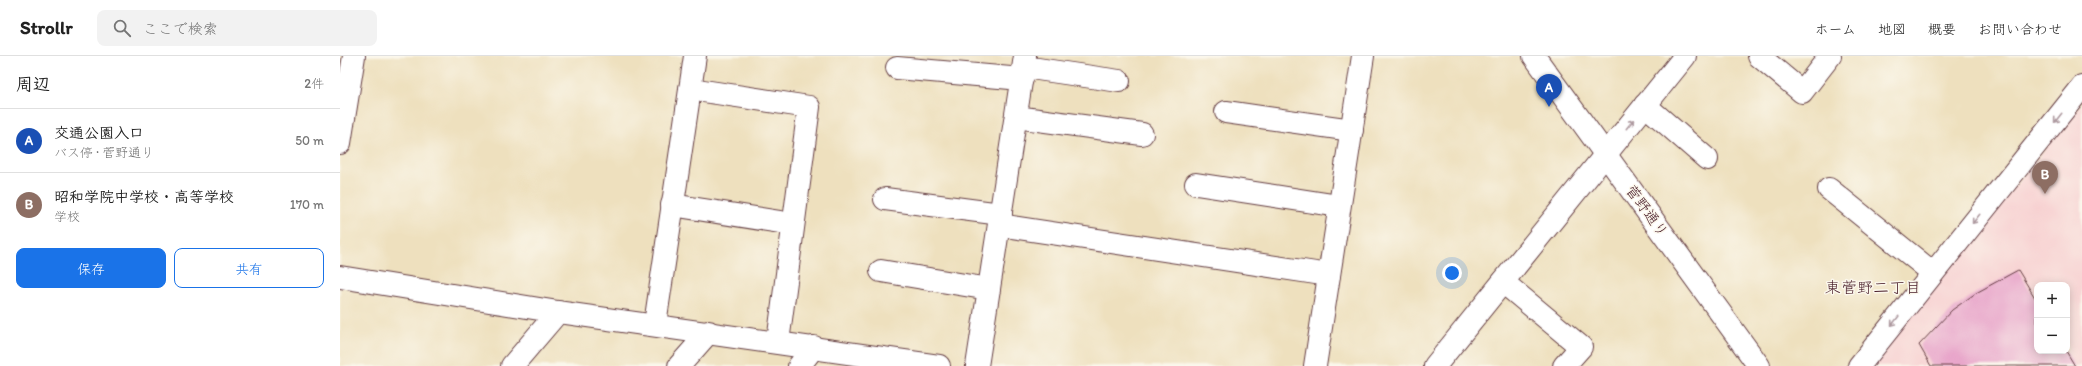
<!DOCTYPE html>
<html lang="ja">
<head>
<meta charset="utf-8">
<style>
  body { margin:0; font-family:Itim,"Klee One",sans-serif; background:#f2f2f2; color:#222 }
  .controls { position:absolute; right:12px; bottom:12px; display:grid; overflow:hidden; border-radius:8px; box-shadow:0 2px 10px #0003 }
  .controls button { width:36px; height:36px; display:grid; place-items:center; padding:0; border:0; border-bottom:1px solid #e0e0e0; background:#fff; color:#222; font:20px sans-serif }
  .you { position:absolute; left:1112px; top:217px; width:14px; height:14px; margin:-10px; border:3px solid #fff; border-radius:50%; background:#1a73e8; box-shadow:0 0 0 6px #1a73e833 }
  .badge { display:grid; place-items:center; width:26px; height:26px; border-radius:50%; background:#1a73e8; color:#fff; font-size:13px; font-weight:700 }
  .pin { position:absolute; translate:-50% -33px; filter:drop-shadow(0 1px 2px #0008) }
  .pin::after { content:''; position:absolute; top:21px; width:14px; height:12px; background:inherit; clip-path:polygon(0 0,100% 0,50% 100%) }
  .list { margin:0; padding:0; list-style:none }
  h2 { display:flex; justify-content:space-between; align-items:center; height:52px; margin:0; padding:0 16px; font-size:17px }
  h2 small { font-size:13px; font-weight:400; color:#767676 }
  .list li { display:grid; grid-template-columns:26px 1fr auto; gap:12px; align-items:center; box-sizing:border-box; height:64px; padding:0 16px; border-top:1px solid #e0e0e0 }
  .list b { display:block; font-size:15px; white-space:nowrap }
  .list p { margin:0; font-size:13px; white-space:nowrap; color:#767676 }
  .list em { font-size:13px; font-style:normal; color:#767676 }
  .actions { display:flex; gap:8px; padding:12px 16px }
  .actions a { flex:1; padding:9px 0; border:1px solid #1a73e8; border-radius:8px; text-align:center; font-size:14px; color:#1a73e8 }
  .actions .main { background:#1a73e8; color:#fff }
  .icon { flex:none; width:22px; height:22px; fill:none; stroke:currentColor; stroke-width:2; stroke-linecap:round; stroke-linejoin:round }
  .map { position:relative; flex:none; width:1742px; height:310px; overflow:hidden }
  header { display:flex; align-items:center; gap:24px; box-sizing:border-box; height:56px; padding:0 20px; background:#fff; border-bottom:1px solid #e0e0e0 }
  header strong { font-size:19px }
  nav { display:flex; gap:22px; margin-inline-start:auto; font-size:14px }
  .search { width:280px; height:36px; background:#f2f2f2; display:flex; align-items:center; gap:10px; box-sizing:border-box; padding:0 14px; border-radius:8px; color:#767676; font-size:15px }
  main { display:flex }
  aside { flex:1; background:#fff }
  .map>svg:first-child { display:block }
</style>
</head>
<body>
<header>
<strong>Strollr</strong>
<div class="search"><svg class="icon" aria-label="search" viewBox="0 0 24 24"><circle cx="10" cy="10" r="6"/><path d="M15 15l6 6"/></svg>ここで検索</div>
<nav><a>ホーム</a><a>地図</a><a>概要</a><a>お問い合わせ</a></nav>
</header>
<main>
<aside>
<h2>周辺<small>2件</small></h2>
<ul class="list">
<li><span class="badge" style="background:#1a4fb4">A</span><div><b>交通公園入口</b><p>バス停 · 菅野通り</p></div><em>50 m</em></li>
<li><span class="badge" style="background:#8d6e63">B</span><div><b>昭和学院中学校・高等学校</b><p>学校</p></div><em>170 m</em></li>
</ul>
<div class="actions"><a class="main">保存</a><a>共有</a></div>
</aside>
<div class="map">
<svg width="1742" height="310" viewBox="0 0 1742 310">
  <rect width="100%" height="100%" fill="#fbf7ec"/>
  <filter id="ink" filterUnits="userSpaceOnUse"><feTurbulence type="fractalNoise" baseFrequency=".025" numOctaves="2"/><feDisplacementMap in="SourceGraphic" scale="8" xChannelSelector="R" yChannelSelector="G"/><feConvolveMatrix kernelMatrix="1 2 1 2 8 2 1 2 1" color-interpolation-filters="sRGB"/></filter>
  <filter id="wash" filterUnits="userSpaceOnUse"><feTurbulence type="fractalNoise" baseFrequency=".012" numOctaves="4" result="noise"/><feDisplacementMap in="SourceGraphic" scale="16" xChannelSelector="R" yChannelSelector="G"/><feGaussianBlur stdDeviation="0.9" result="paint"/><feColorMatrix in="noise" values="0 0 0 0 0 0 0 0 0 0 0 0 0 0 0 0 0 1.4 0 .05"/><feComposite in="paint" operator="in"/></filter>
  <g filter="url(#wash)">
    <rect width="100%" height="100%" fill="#eee0be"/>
    <!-- built -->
    <path fill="#f7cfd0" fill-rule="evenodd" d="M1742,47V310H1529ZM1697,229H1727V295H1697Z"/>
    <g id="blocks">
      <!-- building -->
      <polygon fill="#e8a6ca" points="1678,214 1697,245 1697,295 1726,295 1735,310 1591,310 1579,289 1612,254 1636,237"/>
    </g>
  </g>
  <g filter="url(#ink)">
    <use href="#blocks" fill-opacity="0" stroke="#633c41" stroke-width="1"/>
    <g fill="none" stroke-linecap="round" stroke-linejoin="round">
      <defs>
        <g id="minor">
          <polyline points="1194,0 1419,310"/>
          <polyline points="1419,0 1462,36 1490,0"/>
          <polyline points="684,11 779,25"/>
          <polyline points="557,12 682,23"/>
          <polyline points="350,33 469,51 438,286"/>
          <polyline points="1305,49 1367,103"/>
          <polyline points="886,56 1012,74"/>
          <polyline points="676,61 802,78"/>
          <polyline points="0,87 14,0"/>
          <polyline points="856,128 999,150"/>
          <polyline points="1489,133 1593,217"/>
          <polyline points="545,143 661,158"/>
          <polyline points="332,149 453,168"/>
          <polyline points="659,169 989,219"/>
          <polyline points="541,215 649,233"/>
          <polyline points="0,221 218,256 599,310"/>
          <polyline points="1163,226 1241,291 1224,310"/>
          <polyline points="315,268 355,0"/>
          <polyline points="172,310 218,256"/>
          <polyline points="339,310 369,276"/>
          <polyline points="459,310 474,291"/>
          <polyline points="637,310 685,0"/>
          <polyline points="975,310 1023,0"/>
          <polyline points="1095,310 1345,0"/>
          <polyline points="1519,310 1742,31"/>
        </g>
      </defs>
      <!-- minor casing -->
      <use href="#minor" stroke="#633c41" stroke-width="24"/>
      <!-- minor -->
      <use href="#minor" stroke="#fff" stroke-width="22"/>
    </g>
    <!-- one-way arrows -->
    <defs><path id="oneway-shaft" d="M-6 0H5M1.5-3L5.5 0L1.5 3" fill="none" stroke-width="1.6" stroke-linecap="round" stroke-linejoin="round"/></defs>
    <g stroke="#ae9aa0">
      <use href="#oneway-shaft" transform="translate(1718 62) rotate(129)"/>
      <use href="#oneway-shaft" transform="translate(1290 68) rotate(-51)"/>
      <use href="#oneway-shaft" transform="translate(1636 163) rotate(129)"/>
      <use href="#oneway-shaft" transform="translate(1555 265) rotate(129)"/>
    </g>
  </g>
  <g text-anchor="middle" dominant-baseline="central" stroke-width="3" stroke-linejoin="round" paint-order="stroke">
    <!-- street labels -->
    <g font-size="15" fill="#4a1f2b" stroke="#fbf7ec">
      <text transform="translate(1307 155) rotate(54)">菅野通り</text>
    </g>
    <!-- neighbourhood labels -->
    <g font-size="16" fill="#4a1f2b" stroke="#fbf7ec">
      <text x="1533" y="231">東菅野二丁目</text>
    </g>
  </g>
</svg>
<div class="controls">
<button>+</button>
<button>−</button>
</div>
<div class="you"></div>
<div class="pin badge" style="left:1209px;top:51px;background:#1a4fb4">A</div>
<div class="pin badge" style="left:1705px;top:138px;background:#8d6e63">B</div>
</div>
</main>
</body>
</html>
